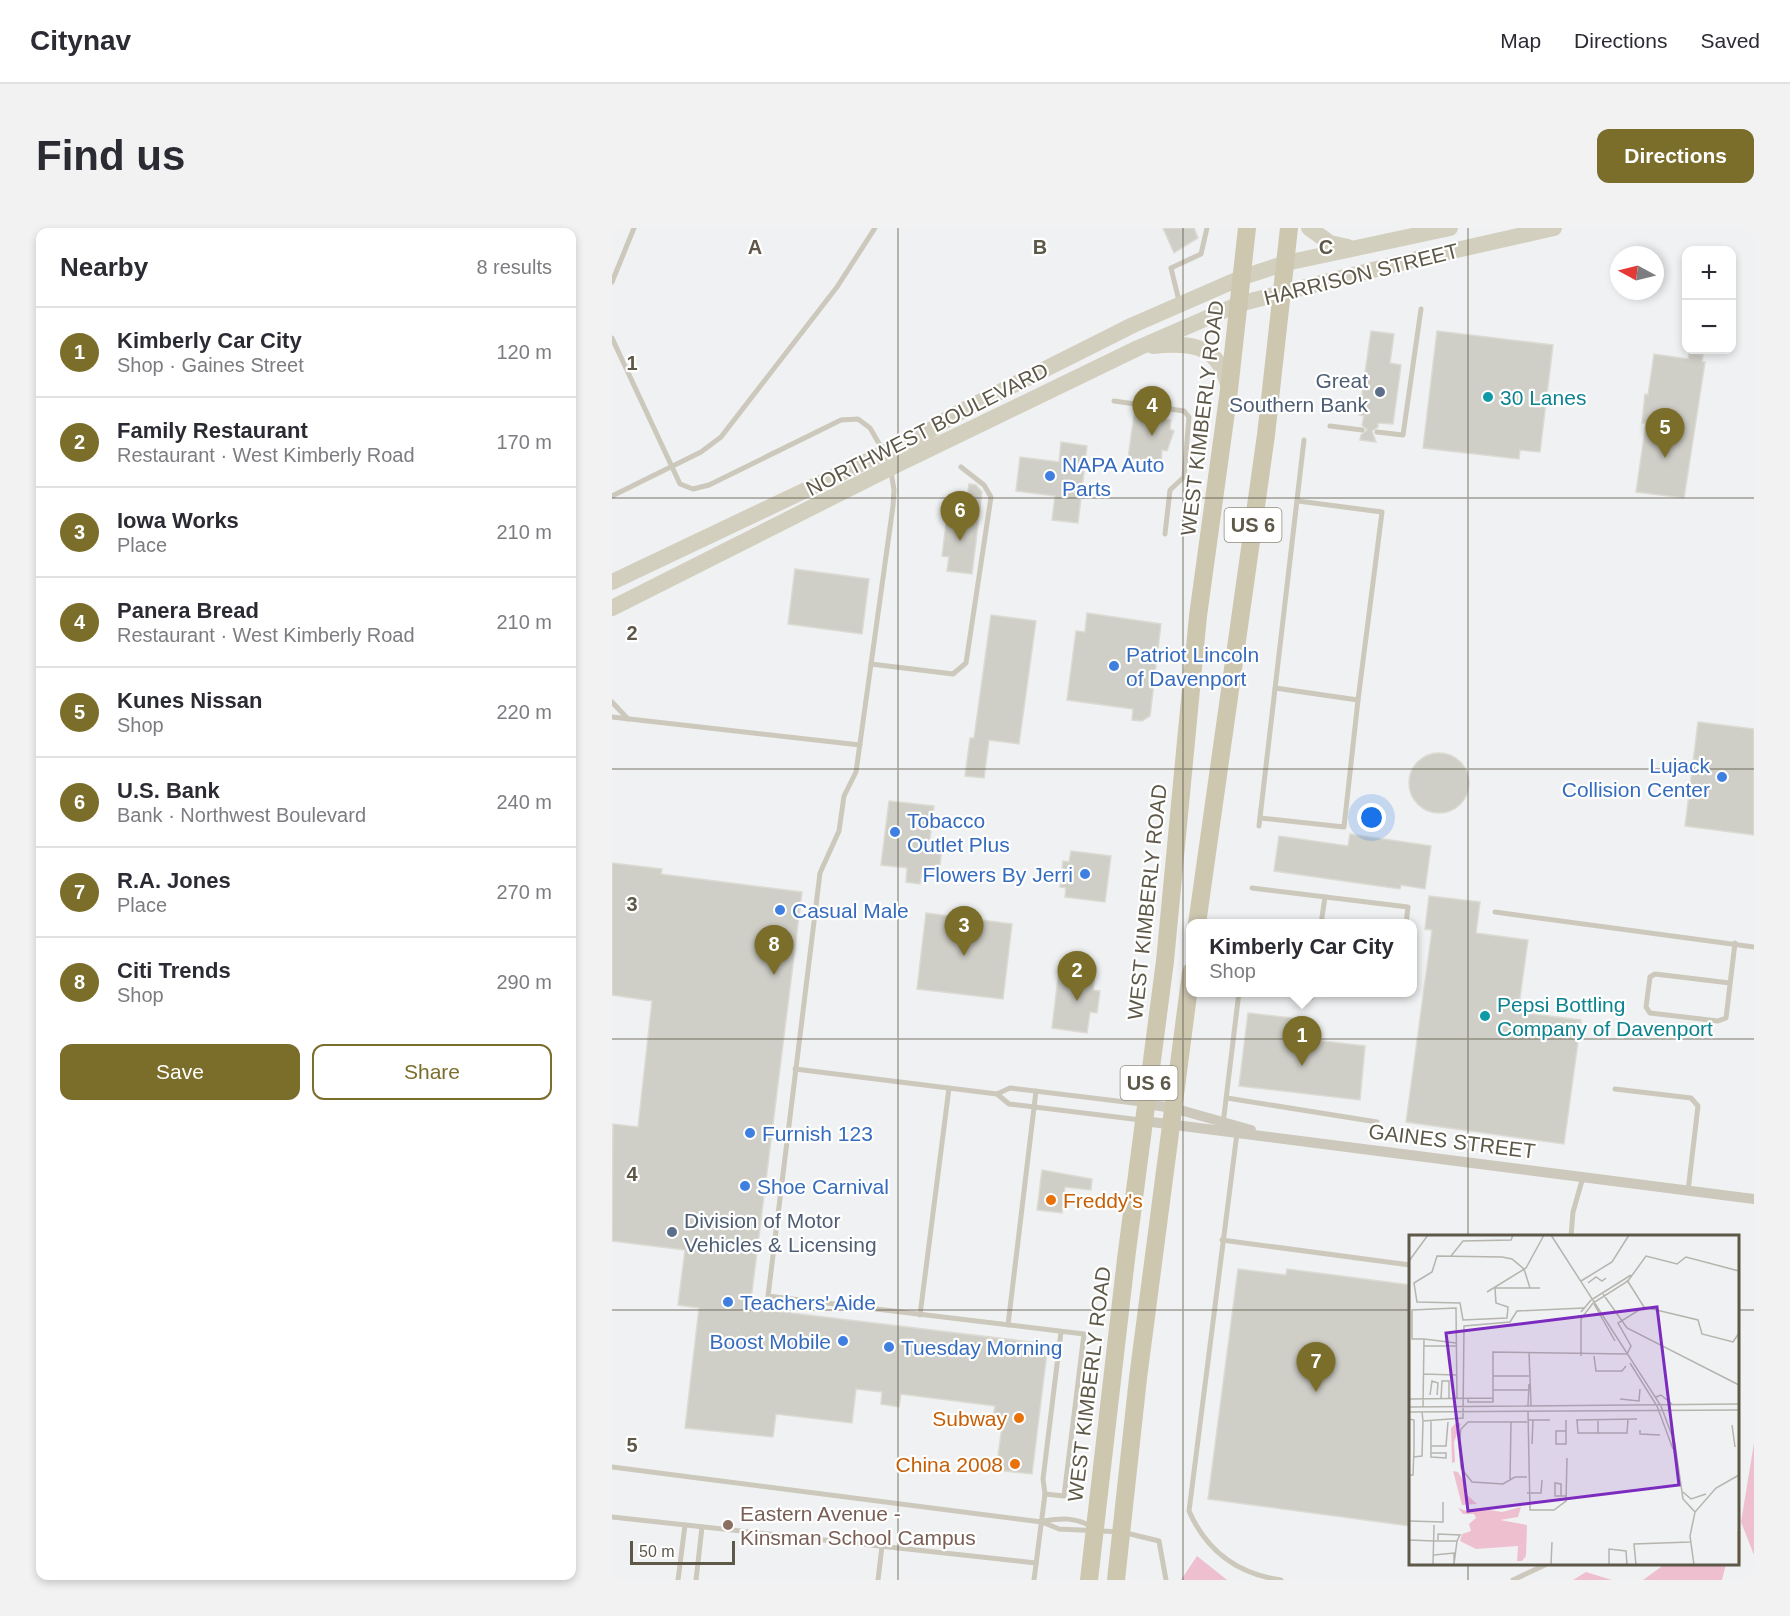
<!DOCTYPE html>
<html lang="en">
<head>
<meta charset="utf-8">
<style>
  body { margin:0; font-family:Arial,sans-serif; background:#f2f2f3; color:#2b2b33 }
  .controls { position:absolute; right:18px; top:18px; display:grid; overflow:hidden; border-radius:12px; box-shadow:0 3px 9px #0003 }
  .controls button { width:54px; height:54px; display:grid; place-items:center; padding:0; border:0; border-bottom:2px solid #e1e1e2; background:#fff; color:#2b2b33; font:30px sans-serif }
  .compass { position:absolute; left:998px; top:18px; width:54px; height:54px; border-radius:50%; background:#fff; box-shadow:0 3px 9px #0003; rotate:277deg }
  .scale { position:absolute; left:18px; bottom:15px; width:105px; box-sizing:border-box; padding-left:6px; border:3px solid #5d5848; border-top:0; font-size:16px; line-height:21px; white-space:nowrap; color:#5d5848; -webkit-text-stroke:4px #fff; paint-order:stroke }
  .you { position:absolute; left:760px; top:590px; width:21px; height:21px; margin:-15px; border:4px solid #fff; border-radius:50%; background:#1a73e8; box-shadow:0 0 0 9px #1a73e833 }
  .badge { display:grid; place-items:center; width:39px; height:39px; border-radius:50%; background:#7b6e2a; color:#fff; font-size:20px; font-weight:700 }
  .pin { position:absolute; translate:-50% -50px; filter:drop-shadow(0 2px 3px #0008) }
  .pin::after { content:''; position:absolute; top:32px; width:21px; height:18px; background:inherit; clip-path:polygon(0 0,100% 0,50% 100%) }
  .popup { position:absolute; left:574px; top:691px; width:231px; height:78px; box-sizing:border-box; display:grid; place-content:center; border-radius:12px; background:#fff; filter:drop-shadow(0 2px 4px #0005); font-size:20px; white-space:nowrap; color:#7c7c81 }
  .popup b { font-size:22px; color:#2b2b33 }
  .popup::after { content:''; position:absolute; left:50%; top:100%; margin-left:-12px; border:12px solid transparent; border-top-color:#fff }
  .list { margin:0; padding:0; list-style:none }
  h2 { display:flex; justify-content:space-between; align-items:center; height:78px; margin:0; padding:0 24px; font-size:26px }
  h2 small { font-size:20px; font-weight:400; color:#7c7c81 }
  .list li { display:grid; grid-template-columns:39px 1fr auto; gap:18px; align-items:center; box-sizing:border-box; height:90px; padding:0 24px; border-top:2px solid #e1e1e2 }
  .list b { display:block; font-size:22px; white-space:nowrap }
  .list p { margin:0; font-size:20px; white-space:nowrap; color:#7c7c81 }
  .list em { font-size:20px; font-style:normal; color:#7c7c81 }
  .actions { display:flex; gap:12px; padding:18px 24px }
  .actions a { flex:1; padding:14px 0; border:2px solid #7b6e2a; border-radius:12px; text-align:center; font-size:21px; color:#7b6e2a }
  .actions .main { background:#7b6e2a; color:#fff }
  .map { position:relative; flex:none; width:1142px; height:1352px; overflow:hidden; border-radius:12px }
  header { display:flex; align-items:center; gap:36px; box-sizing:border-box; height:84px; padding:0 30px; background:#fff; border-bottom:2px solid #e1e1e2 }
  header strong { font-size:28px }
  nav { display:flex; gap:33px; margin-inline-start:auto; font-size:21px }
  .intro { display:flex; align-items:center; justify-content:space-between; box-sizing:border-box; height:144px; padding:0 36px }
  h1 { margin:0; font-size:42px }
  .button { padding:15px 27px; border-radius:12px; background:#7b6e2a; color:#fff; font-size:21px; font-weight:700 }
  main { display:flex; gap:36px; padding:0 36px }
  aside { flex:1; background:#fff; border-radius:12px; box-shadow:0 3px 9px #0003 }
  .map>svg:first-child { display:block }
</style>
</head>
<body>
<header>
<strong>Citynav</strong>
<nav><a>Map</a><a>Directions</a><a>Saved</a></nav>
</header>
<div class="intro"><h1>Find us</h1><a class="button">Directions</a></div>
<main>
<aside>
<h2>Nearby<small>8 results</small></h2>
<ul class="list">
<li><span class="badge">1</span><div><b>Kimberly Car City</b><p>Shop · Gaines Street</p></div><em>120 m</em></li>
<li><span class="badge">2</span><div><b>Family Restaurant</b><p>Restaurant · West Kimberly Road</p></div><em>170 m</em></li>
<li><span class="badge">3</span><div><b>Iowa Works</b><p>Place</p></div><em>210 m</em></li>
<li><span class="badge">4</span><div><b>Panera Bread</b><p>Restaurant · West Kimberly Road</p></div><em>210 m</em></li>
<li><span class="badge">5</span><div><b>Kunes Nissan</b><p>Shop</p></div><em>220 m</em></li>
<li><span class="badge">6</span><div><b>U.S. Bank</b><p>Bank · Northwest Boulevard</p></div><em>240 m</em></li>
<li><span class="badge">7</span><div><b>R.A. Jones</b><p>Place</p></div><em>270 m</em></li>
<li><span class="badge">8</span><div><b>Citi Trends</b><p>Shop</p></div><em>290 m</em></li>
</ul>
<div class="actions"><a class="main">Save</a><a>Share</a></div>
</aside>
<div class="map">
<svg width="1142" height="1352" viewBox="0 0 1142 1352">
  <rect width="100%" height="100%" fill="#f0f1f2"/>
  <!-- green -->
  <g fill="#eec0cf">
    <polygon points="1142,1215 1142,1327 1129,1294"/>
    <polygon points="585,1328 615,1352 569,1352"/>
    <polygon points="1053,1336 1114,1336 1110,1352 1031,1352"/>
    <polygon points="974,1344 1000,1352 961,1352"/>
  </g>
  <!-- building -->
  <g fill="#cfcec7" stroke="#dbdbd4" stroke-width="1.5">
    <polygon points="551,0 582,0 586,10 562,25"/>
    <polygon points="759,103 782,106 778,135 789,137 781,196 766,195 766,199 760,203 764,214 748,212 749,207 755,202 750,197 752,188 747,187"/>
    <polygon points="825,103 941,117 928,224 908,222 907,231 811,220"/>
    <polygon points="1077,125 1091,127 1090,134 1093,134 1072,270 1024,264 1034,195 1030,195 1033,166 1036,167 1042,126 1076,131"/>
    <polygon points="522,187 559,192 558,201 562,203 555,223 550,222 549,234 516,230"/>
    <polygon points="449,214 475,218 466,295 440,292 443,268 404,263 408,229 447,234"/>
    <polygon points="357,256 364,257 370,264 360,346 335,343 337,329 330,328 334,296 353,298 345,289 353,285"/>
    <polygon points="183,341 257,351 250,406 176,396"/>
    <polygon points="475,385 549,396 538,488 530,493 520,492 521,481 455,472 464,403 473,404"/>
    <polygon points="379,387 424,393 407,516 377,512 372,550 353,548 358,510 362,510"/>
    <polygon points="1086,494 1142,501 1142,607 1073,598"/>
    <circle cx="827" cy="555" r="30"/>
    <polygon points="277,573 322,578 317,618 330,620 327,645 310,643 308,656 294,654 295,640 269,637"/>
    <polygon points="738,606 819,618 813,661 789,657 788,661 662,643 667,608 736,618"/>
    <polygon points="459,623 499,628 493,674 453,669 454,660 448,659 451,633 457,634"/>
    <polygon points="0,635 50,641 49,646 190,664 138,1080 436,1116 420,1246 384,1242 391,1191 381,1189 383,1178 289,1166 287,1179 269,1176 270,1164 244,1161 240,1195 164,1186 161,1209 73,1200 87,1080 66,1077 73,1022 0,1013 1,896 26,899 40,773 0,767"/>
    <polygon points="817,668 868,674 864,705 916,712 906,784 969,792 952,916 794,894 820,702 813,701"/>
    <polygon points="314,685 400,696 391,771 305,761"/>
    <polygon points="448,733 484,738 481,762 488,763 485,785 478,784 475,805 440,800"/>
    <polygon points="636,785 689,791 686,810 753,818 748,872 627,858"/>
    <polygon points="430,942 480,951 479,962 453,959 450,985 425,982"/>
    <polygon points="626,1041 674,1047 675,1041 798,1057 798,1298 596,1271"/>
  </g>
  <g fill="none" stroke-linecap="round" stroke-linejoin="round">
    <!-- lane -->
    <g stroke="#ccc8bc" stroke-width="5">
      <polyline points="0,54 22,0"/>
      <polyline points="567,73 559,40 589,26 595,0"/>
      <polyline points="0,110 68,256 81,261 97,257 229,192 246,191 258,200 272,224"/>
      <polyline points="502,173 572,183 577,189 572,249 558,262 553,306"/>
      <polyline points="718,198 750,202"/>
      <polyline points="765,204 791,207 809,81"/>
      <polyline points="279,244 282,262 281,278 244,544 232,568 227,603 208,645 156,1068 472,1106 452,1268 433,1266"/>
      <polyline points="0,268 89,224 109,209 225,59 263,0"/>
      <polyline points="259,436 341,446 354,435 379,269 372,257 349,239"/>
      <polyline points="663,460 746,472 770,284 686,273"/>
      <polyline points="0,474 16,491"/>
      <polyline points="0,489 248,517"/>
      <polyline points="648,590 732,599 746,472"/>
      <polyline points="647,598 692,212"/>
      <polyline points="640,660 796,679 794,696"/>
      <polyline points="883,684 1142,719"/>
      <polyline points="709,696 713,669"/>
      <polyline points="1118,755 1043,746 1038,749 1034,779 1038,785 1106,793 1114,790 1123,715"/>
      <polyline points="699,770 700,764"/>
      <polyline points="183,841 385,866 398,860 530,876"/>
      <polyline points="1003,861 1079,870 1086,878 1076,963"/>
      <polyline points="385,866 397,876 529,892"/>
      <polyline points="615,870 765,894"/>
      <polyline points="611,896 627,764"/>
      <path d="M625,905L577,1283C595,1324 626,1346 669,1352"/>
      <polyline points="959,1008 961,984 971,949"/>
      <polyline points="610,1012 798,1037"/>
      <polyline points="308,1087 337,860"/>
      <polyline points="396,1097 424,863"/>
      <polyline points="0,1239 430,1294 447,1301 510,1304 547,1313 554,1352"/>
      <polyline points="0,1289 424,1335"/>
      <path d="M431,1293C449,1290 464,1289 480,1299"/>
      <polyline points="66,1352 73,1297"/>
      <polyline points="84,1352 90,1299"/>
      <polyline points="266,1352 270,1318"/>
      <polyline points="422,1352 433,1266 431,1251 449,1104"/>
      <polyline points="901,1352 935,1336"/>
    </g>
    <!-- street -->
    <g stroke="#ccc8bc" stroke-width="10">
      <polyline points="534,876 561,880 639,902"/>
      <polyline points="532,893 1142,971"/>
    </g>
    <!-- secondary -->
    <g stroke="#d3cfbe" stroke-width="16">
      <polyline points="697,0 718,15 736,19"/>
      <path d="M541,118C580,114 608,117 617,161"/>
      <polyline points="0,354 316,204 340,188 521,97 631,49 674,35 838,0"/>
      <polyline points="0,380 278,240 526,120 627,76 800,32 942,0"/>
    </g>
    <!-- primary -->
    <g stroke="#cdc7b0" stroke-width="18">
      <polyline points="585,696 654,207 677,0"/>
      <polyline points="477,1352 514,1031 553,733 586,388 617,162 635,0"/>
      <polyline points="504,1352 526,1150 579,744"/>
    </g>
  </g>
  <!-- grid -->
  <path fill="none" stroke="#5d5848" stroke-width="1.5" stroke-opacity="0.55" d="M286,0V1352M571,0V1352M856,0V1008M0,270H1142M0,541H1142M0,811H1142M0,1082H798M1126,1082H1142M856,1336V1352"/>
  <!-- markers -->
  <g fill="#5c6f8a" stroke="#fff" stroke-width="2">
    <circle cx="768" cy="164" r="6"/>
    <circle cx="60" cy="1004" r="6"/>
  </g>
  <g fill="#0f9aa8" stroke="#fff" stroke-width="2">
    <circle cx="876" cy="169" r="6"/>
    <circle cx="873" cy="788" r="6"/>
  </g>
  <g fill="#3f7fe0" stroke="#fff" stroke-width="2">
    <circle cx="438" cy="248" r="6"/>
    <circle cx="502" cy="438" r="6"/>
    <circle cx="1110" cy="549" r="6"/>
    <circle cx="283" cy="604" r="6"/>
    <circle cx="473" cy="646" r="6"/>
    <circle cx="168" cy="682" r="6"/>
    <circle cx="138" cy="905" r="6"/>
    <circle cx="133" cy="958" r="6"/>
    <circle cx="116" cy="1074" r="6"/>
    <circle cx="231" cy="1113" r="6"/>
    <circle cx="277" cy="1119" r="6"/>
  </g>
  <g fill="#e8710a" stroke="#fff" stroke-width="2">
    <circle cx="439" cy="972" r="6"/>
    <circle cx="407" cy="1190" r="6"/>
    <circle cx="403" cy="1236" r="6"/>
  </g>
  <circle fill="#8d6e63" stroke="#fff" stroke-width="2" cx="116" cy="1297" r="6"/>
  <g text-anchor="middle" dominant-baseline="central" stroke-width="4.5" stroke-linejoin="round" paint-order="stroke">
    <!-- shield labels -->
    <g fill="#fff" stroke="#8e8a7f" stroke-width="1.5">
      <rect x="612.5" y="280" width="57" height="34" rx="4.5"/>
      <rect x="508.5" y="838" width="57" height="34" rx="4.5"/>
    </g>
    <g font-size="20" font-weight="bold" fill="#5d5848">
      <text x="641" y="297">US 6</text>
      <text x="537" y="855">US 6</text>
    </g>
    <!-- street labels -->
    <g font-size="21" fill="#5d5848" stroke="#fff">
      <text transform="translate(749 46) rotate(-14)">HARRISON STREET</text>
      <text transform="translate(590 190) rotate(-83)">WEST KIMBERLY ROAD</text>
      <text transform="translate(315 201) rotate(-27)">NORTHWEST BOULEVARD</text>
      <text transform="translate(535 674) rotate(-84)">WEST KIMBERLY ROAD</text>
      <text transform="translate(840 913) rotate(7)">GAINES STREET</text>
      <text transform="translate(477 1156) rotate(-83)">WEST KIMBERLY ROAD</text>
    </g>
    <!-- service labels -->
    <g font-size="21" fill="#4e5e75" stroke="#fff" text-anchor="end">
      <text x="756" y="152">Great<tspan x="756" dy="24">Southern Bank</tspan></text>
      <text x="72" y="992" text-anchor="start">Division of Motor<tspan x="72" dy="24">Vehicles &amp; Licensing</tspan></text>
    </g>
    <!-- culture labels -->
    <g font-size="21" fill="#0d838f" stroke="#fff" text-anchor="start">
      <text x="888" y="169">30 Lanes</text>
      <text x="885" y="776">Pepsi Bottling<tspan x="885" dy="24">Company of Davenport</tspan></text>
    </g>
    <!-- shop labels -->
    <g font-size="21" fill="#366cbe" stroke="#fff" text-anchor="start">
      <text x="450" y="236">NAPA Auto<tspan x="450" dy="24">Parts</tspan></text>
      <text x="514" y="426">Patriot Lincoln<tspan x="514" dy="24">of Davenport</tspan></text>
      <text x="1098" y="537" text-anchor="end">Lujack<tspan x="1098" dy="24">Collision Center</tspan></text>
      <text x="295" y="592">Tobacco<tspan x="295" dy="24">Outlet Plus</tspan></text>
      <text x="461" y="646" text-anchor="end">Flowers By Jerri</text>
      <text x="180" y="682">Casual Male</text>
      <text x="150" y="905">Furnish 123</text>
      <text x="145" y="958">Shoe Carnival</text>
      <text x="128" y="1074">Teachers' Aide</text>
      <text x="219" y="1113" text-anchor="end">Boost Mobile</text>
      <text x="289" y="1119">Tuesday Morning</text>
    </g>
    <!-- food labels -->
    <g font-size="21" fill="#c56008" stroke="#fff" text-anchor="end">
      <text x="451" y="972" text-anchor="start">Freddy's</text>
      <text x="395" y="1190">Subway</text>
      <text x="391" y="1236">China 2008</text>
    </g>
    <!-- education labels -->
    <g font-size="21" fill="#785e54" stroke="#fff" text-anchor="start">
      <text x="128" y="1285">Eastern Avenue -<tspan x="128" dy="24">Kinsman School Campus</tspan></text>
    </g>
  </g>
  <!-- overview -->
  <g transform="translate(797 1007)">
    <rect width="330" height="330" fill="#f0f1f2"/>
    <path d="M48,187L52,189L45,207L46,227L43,228L42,193ZM44,236L49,237L57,250L56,258L68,269L53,270ZM112,272L109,282L91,285L118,290L117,321L113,326H108L109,311L67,314L51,306L53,299L62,296L60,289L67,283L65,279H54L49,273L60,277L68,273L93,277Z" fill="#eec0cf"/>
    <path fill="none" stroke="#eabb8e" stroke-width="3" d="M330,296V328"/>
    <path fill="none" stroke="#b5b4ae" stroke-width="1.5" d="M142,0L252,171L266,209L274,264L286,277M42,21L54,6L102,5L104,0M0,26L19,0M218,45L235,72M172,46L203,27L220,0M179,48L187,42L193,46L197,43M85,53H131M86,53L87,68L99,72L98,83L54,85L51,68L8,67L5,48L23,37L28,21L93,22L103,24L115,34L121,53M78,57L117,33L135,0M194,59L218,93L330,150M185,69L206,106M172,77L182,65L222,40M172,83V121M172,84L184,68L219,46L237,21L268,29L277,22L330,36M15,104L47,108M15,111H47M120,117L122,170M185,121L187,136H213L217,131M221,128L248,171L264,214M14,139L48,140M84,141H120M84,155H119M21,160L23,146L29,148L28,160M247,162L252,160L263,169M1,164L84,163M32,164L33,146H40V164M59,164V167H84V117L218,119L222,111L209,88L235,72L289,85L293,99L324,107L330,98M211,164L230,166L231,154M119,171L120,149M0,172L330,169M14,172L15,104H3V75L47,73L48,164M0,177L330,175M13,177L14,186L54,183L55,91L101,87L108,76L175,73M119,177L121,275H145L157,266L158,223M0,184L5,185V215L4,240H0M189,184V198H218L219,184M119,185H141M157,185V209H147V196H157M167,185L228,184M168,185L169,198H189M22,186V211H37L39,187M323,190L326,212M231,195V199L251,200M123,209L124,185M22,211V222L37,223V218H22M4,222L13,221L14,186M118,242H106L94,249L63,247L52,233L50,209L52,194L59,187H118M101,246L102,187M274,257L282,264L297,259M118,258H132L133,245M152,261V249L146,248V261H158M0,286L34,287V267M0,305L25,306M29,305V299L51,300L48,306M25,306H48L45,329M25,320L45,318V330M24,330L25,290M142,330L143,307M200,330V314L217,316L218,330M227,330L225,309L281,307M285,330L281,301L286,277L307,253L330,240"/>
    <path fill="#7b2cbf" fill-opacity="0.15" stroke="#7b2cbf" stroke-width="3" d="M248,72L270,250L59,276L37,98Z"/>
    <rect width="330" height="330" fill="none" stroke="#5d5848" stroke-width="3"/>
  </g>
  <g font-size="20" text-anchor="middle" font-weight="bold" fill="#5d5848" stroke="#fff" stroke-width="4.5" stroke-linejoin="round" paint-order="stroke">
    <text x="143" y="26">A</text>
    <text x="428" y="26">B</text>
    <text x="714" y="26">C</text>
    <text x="20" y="142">1</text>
    <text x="20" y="412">2</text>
    <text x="20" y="683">3</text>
    <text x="20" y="953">4</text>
    <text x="20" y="1224">5</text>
  </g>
</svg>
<div class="controls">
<button>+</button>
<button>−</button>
</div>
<svg class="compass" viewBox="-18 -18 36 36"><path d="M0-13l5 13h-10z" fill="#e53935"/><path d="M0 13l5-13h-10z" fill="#7c7c81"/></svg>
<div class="scale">50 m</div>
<div class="you"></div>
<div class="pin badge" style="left:690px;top:838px">1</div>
<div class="popup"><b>Kimberly Car City</b>Shop</div>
<div class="pin badge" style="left:465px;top:773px">2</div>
<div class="pin badge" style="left:352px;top:728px">3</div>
<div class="pin badge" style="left:540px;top:208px">4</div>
<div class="pin badge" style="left:1053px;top:230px">5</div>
<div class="pin badge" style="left:348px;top:313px">6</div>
<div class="pin badge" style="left:704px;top:1164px">7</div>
<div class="pin badge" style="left:162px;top:747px">8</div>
</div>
</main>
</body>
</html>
